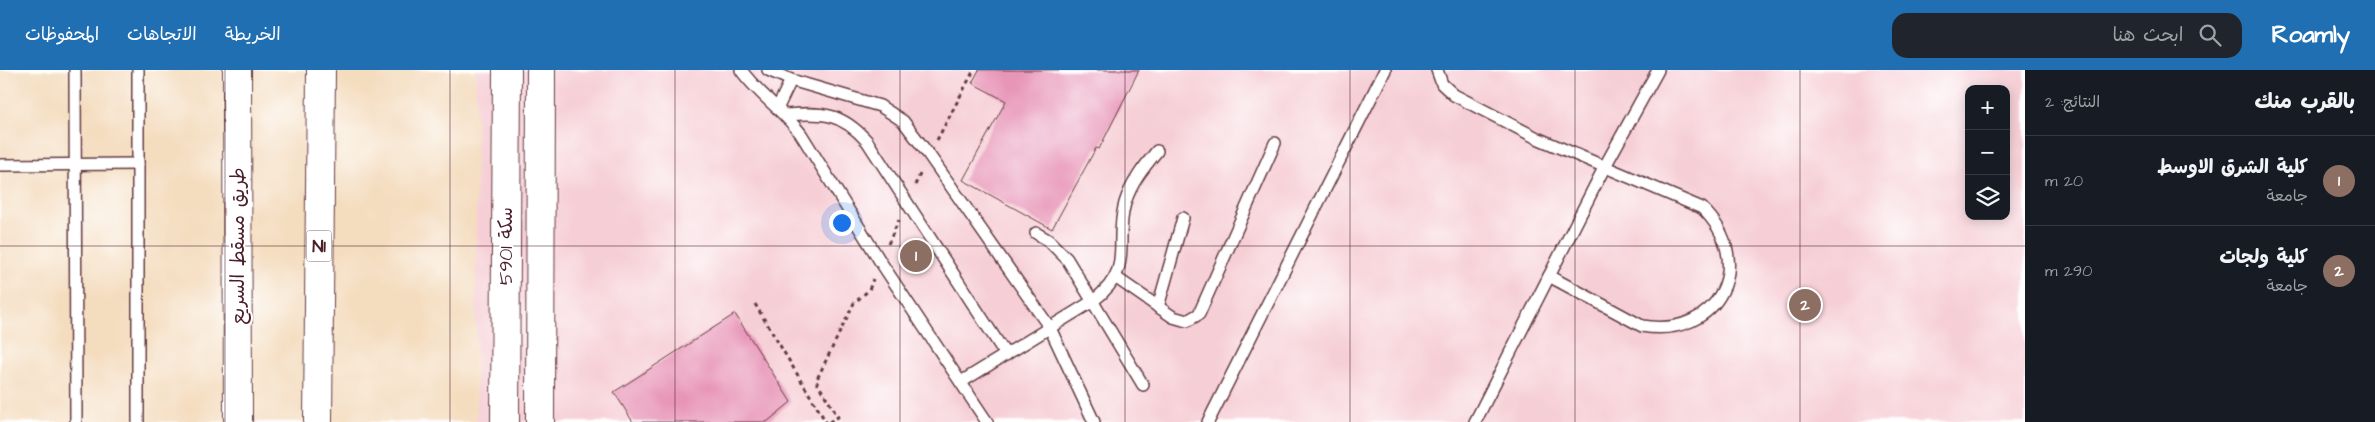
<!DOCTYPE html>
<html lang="ar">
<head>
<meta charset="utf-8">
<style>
  body { margin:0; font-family:"Architects Daughter","Playpen Sans Arabic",sans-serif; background:#20242c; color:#f1f3f6; direction:rtl }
  .controls { position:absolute; right:15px; top:15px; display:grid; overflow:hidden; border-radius:10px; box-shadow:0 2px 12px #0003 }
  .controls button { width:45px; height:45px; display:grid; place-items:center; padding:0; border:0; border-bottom:1px solid #363941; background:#171b24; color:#f1f3f6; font:25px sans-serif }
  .you { position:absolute; left:841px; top:152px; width:18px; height:18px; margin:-12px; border:4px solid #fff; border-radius:50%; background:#1a73e8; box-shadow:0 0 0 8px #1a73e833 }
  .badge { display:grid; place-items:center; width:32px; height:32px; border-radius:50%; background:#1f6fb2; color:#fff; font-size:16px; font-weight:700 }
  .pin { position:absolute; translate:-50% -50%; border:2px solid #fff; box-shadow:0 1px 5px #0006 }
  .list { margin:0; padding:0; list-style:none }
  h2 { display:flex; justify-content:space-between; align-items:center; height:65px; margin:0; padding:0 20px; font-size:21px }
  h2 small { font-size:16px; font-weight:400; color:#9ea1a6 }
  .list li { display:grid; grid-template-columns:32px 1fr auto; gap:15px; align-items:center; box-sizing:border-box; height:90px; padding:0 20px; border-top:1px solid #363941 }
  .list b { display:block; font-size:19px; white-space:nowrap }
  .list p { margin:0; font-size:16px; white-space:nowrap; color:#9ea1a6 }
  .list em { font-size:16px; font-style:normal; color:#9ea1a6 }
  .icon { flex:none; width:28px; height:28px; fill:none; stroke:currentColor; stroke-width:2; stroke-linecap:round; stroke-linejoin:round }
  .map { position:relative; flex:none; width:2025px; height:352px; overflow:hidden; direction:ltr }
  header { display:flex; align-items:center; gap:30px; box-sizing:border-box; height:70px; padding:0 25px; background:#1f6fb2; color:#fff }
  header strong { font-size:24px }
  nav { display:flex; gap:28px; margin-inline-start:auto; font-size:18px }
  .search { width:350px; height:45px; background:#20242c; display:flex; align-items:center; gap:12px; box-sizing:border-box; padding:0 18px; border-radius:15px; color:#9ea1a6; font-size:19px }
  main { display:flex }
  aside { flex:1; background:#171b24 }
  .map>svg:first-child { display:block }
</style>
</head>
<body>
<header>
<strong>Roamly</strong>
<div class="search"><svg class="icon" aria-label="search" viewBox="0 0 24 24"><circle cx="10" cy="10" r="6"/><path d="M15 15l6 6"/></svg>ابحث هنا</div>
<nav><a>الخريطة</a><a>الاتجاهات</a><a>المحفوظات</a></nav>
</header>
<main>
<aside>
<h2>بالقرب منك<small>النتائج: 2</small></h2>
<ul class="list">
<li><span class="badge" style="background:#8d6e63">1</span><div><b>كلية الشرق الاوسط</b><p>جامعة</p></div><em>20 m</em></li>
<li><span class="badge" style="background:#8d6e63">2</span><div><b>كلية ولجات</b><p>جامعة</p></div><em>290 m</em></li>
</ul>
</aside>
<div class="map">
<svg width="2025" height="352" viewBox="0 0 2025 352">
  <rect width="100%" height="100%" fill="#fff"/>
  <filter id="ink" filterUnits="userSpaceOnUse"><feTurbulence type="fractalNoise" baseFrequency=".02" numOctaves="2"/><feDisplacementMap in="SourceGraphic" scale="10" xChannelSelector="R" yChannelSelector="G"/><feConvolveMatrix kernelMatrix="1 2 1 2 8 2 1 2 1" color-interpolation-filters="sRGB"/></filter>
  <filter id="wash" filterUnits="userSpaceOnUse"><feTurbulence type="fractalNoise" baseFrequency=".0096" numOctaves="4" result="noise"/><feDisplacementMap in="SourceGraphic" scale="20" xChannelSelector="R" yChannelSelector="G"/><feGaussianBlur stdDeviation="1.12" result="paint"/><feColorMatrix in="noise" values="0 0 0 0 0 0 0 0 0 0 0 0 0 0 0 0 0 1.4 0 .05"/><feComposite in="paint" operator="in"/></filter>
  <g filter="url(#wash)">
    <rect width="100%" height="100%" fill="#f4dcbe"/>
    <!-- built -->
    <path fill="#f6cfd6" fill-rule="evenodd" d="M476,0H2025V352H476ZM1969,19H2006V146H1969Z"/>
    <g id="blocks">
      <!-- building -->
      <g fill="#e896b8">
        <polygon points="979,0 1139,0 1099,79 1096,78 1052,159 963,110 1006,31 972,13"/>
        <polygon points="735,244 791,332 767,352 633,352 614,322"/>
      </g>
    </g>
  </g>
  <g filter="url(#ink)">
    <use href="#blocks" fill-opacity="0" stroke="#643b41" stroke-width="1"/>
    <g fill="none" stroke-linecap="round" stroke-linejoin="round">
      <defs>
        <g id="service">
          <polyline points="75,0 76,352"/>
          <path d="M741,0C758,24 783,40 801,64L880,191L987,352"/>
          <polyline points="768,0 791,10 880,36 903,51 929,85 1050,258 1094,352"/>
          <path d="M1437,0L1442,14L1454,25L1537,68L1702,138C1758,192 1719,269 1642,256L1549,206"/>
          <polyline points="778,37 791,10"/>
          <path d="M786,45C821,42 841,42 867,71L1006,285"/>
          <polyline points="0,95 138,94"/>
          <polyline points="1036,163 1048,170 1067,189 1143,315"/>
          <polyline points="1115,207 1173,247 1187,251 1199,244 1275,73"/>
          <polyline points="1158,237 1183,148"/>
          <path d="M961,312L1093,231C1136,198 1113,175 1125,133C1131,113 1144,97 1157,81"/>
          <polyline points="138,352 138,0"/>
          <polyline points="1208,352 1385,0"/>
          <polyline points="1475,352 1604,98 1658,0"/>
        </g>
        <g id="tertiary">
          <polyline points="505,352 507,0"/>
          <polyline points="540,352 541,0"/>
        </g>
        <g id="motorway">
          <polyline points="237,0 238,352"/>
          <polyline points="318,352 321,0"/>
        </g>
      </defs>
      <!-- service casing -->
      <use href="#service" stroke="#643b41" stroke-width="14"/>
      <!-- tertiary casing -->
      <use href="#tertiary" stroke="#643b41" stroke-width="30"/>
      <!-- motorway casing -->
      <use href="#motorway" stroke="#643b41" stroke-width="30"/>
      <!-- path -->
      <g stroke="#643b41" stroke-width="3" stroke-dasharray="4 4" stroke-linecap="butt">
        <polyline points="937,70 974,0"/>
        <polyline points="915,115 921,102"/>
        <polyline points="888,174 899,150"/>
        <polyline points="755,234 826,352"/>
        <polyline points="829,352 838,347 816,311 854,233 869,220 873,209"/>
      </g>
      <!-- service -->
      <use href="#service" stroke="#fff" stroke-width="11"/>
      <!-- tertiary -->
      <use href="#tertiary" stroke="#fff" stroke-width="28"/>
      <!-- motorway -->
      <use href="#motorway" stroke="#fff" stroke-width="28"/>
    </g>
  </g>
  <!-- grid -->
  <path fill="none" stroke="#4a1f2b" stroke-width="1" stroke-opacity="0.55" d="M225,0V352M450,0V352M675,0V352M900,0V352M1125,0V352M1350,0V352M1575,0V352M1800,0V352M0,176H2025"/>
  <g text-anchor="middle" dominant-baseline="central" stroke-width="4" stroke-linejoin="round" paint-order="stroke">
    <!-- shield labels -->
    <rect fill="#fff" stroke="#80626b" stroke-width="1" x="306.5" y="160.5" width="25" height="31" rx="4"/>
    <g font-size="18" font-weight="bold" fill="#4a1f2b">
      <text x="319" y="176">N1</text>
    </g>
    <!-- street labels -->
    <g font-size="19" fill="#4a1f2b" stroke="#fff">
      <text transform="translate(238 176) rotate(-90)">طريق مسقط السريع</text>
      <text transform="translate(506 176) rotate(-90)">سكة 5901</text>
    </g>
  </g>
</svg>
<div class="controls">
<button>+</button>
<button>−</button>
<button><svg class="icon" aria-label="layers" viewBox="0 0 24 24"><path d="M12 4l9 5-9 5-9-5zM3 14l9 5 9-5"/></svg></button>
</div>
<div class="you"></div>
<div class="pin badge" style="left:916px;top:186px;background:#8d6e63">1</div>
<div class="pin badge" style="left:1805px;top:235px;background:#8d6e63">2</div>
</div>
</main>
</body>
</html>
